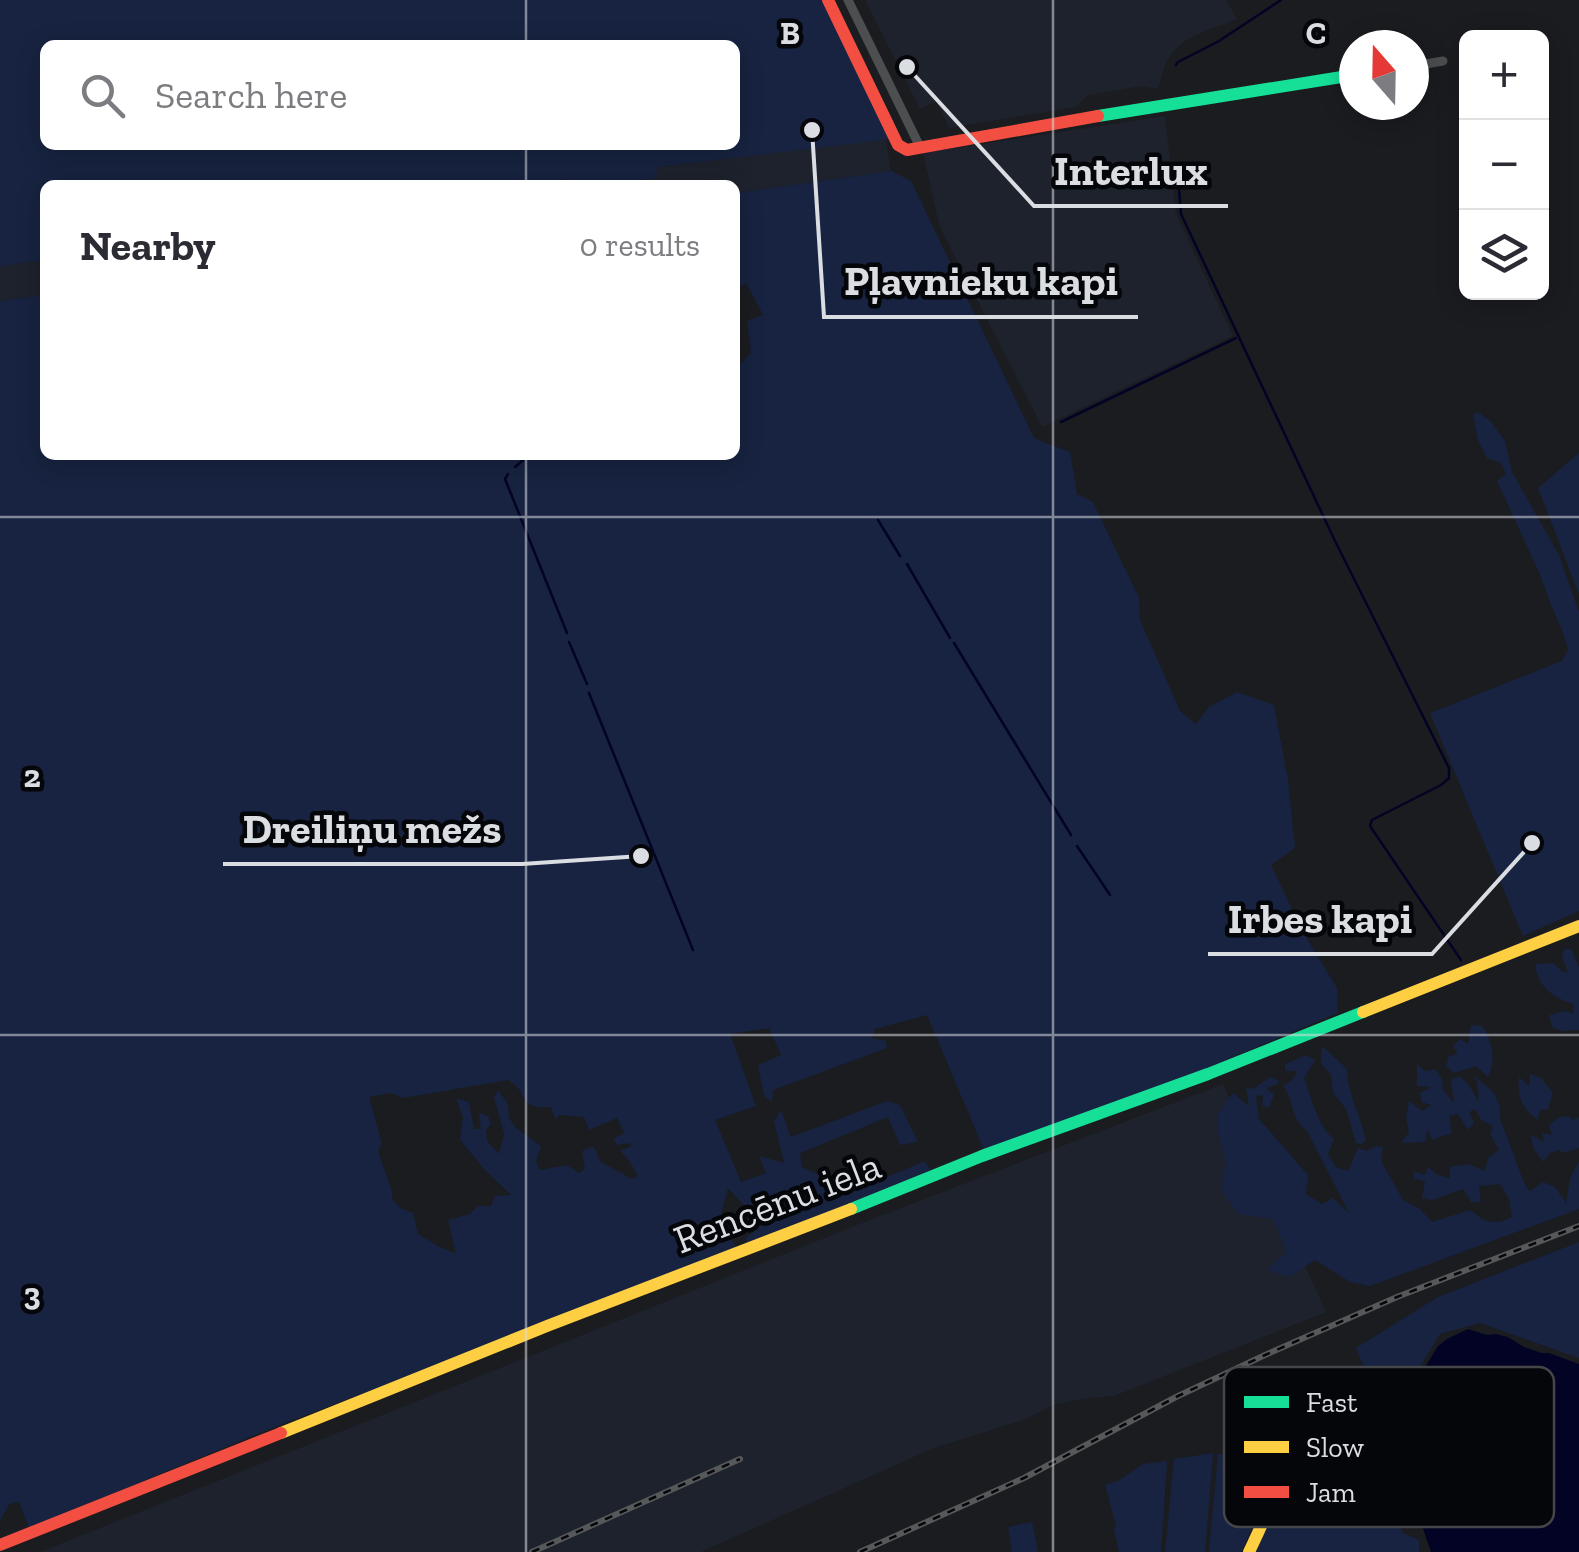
<!DOCTYPE html>
<html lang="en">
<head>
<meta charset="utf-8">
<style>
  body { margin:0; font-family:"Zilla Slab",serif; background:#f7f7f7; color:#2b2b33 }
  .controls { position:absolute; right:30px; top:30px; display:grid; overflow:hidden; border-radius:15px; box-shadow:0 5px 25px #0003 }
  .controls button { width:90px; height:90px; display:grid; place-items:center; padding:0; border:0; border-bottom:2px solid #e1e1e2; background:#fff; color:#2b2b33; font:50px sans-serif }
  .compass { position:absolute; left:1339px; top:30px; width:90px; height:90px; border-radius:50%; background:#fff; box-shadow:0 5px 25px #0003; rotate:340deg }
  .list { margin:0; padding:0; list-style:none }
  h2 { display:flex; justify-content:space-between; align-items:center; height:130px; margin:0; padding:0 40px; font-size:42px }
  h2 small { font-size:32px; font-weight:400; color:#7c7c81 }
  .icon { flex:none; width:55px; height:55px; fill:none; stroke:currentColor; stroke-width:2; stroke-linecap:round; stroke-linejoin:round }
  .map { position:relative; flex:none; width:1579px; height:1552px; overflow:hidden }
  .search { position:absolute; background:#fff; box-shadow:0 5px 25px #0003; left:40px; top:40px; width:700px; height:110px; display:flex; align-items:center; gap:25px; box-sizing:border-box; padding:0 35px; border-radius:15px; color:#7c7c81; font-size:38px }
  .panel { position:absolute; background:#fff; box-shadow:0 5px 25px #0003; left:40px; top:180px; width:700px; height:280px; border-radius:15px }
  .map>svg:first-child { display:block }
</style>
</head>
<body>
<div class="map">
<svg width="1579" height="1552" viewBox="0 0 1579 1552">
  <rect width="100%" height="100%" fill="#1a1c20"/>
  <!-- built -->
  <g fill="#1d222d">
    <polygon points="865,0 1226,0 1237,19 1208,30 1188,39 1174,50 1165,65 1158,89 1141,86 1088,95 1076,107 949,128 936,101 920,109"/>
    <polygon points="1165,116 1176,214 1233,336 1042,427 939,225 923,153"/>
    <polygon points="886,139 891,171 735,193 735,185 608,185 656,178 656,167"/>
    <polygon points="45,260 45,295 0,301 0,266"/>
    <polygon points="1223,1084 1326,1312 1114,1396 1086,1398 1053,1405 1024,1420 934,1448 701,1552 40,1552 867,1221"/>
  </g>
  <!-- green -->
  <g fill="#172340" fill-rule="evenodd">
    <path d="M0,0H823L892,139L657,167L656,178L608,185H569L568,179L511,185H45V260L0,266ZM45,45H735V145H45Z"/>
    <path d="M891,171L911,181L1034,438L1070,452L1077,494L1093,502L1139,598L1140,620L1180,711L1196,724L1209,707L1237,692L1274,705L1288,780L1295,848L1271,865L1303,932L1337,988L1338,1013L1152,1091L984,1150L927,1015L875,1029L872,1038L886,1041L887,1048L773,1090L772,1102L764,1096L758,1065L781,1055L769,1028L730,1034L756,1106L715,1120L741,1182L766,1173L759,1156L784,1163L774,1121L781,1110L791,1137L887,1101L900,1105L918,1142L900,1145L888,1117L800,1153L802,1167L854,1191L925,1161L931,1170L749,1244L745,1238L775,1216L766,1208L750,1212L728,1188L719,1222L739,1250L267,1430L29,1528L19,1502L9,1504L0,1521V301L45,295V455H735V370L751,353L747,321L763,315L746,283L735,290V193ZM508,1080C531,1092 515,1110 551,1107L556,1120L559,1115L584,1117L589,1130L617,1118L624,1133L613,1139L617,1145L629,1143L632,1146L620,1151L628,1159L638,1176L632,1179L601,1162L593,1146L582,1151L585,1169L579,1173L567,1165L540,1170L536,1161L541,1146L515,1127L509,1118L508,1104L498,1090L494,1097L504,1134L499,1154L487,1141L486,1130L491,1124L488,1116L479,1113L481,1129H474L469,1102L456,1098L463,1118L460,1140L484,1169L511,1195L495,1196L491,1206H478L470,1214L448,1220L456,1254L438,1246L418,1234L413,1213L400,1208L391,1198L393,1195L378,1151L382,1143L369,1097L391,1093L403,1098Z"/>
    <polygon points="1478,412 1491,422 1505,441 1512,472 1559,555 1579,612 1579,911 1523,936 1430,713 1562,661 1568,650 1563,632 1551,605 1541,577 1497,481 1506,474 1501,463 1487,458 1478,440 1473,414"/>
    <polygon points="1579,453 1579,594 1538,488"/>
    <path d="M1564,949H1571L1579,967V1030L1561,1031L1552,1027L1549,1015L1566,1011L1574,1014L1573,1004C1552,997 1538,987 1535,964L1553,963L1562,971L1568,973L1562,956Z"/>
    <path d="M1471,1025L1482,1026C1493,1041 1496,1061 1488,1077L1476,1066L1454,1073L1446,1066L1449,1056L1458,1054L1453,1046L1460,1039L1468,1044Z"/>
    <path d="M1322,1046L1347,1069C1347,1094 1361,1116 1366,1141L1362,1144L1356,1143L1346,1109L1333,1093L1331,1075L1321,1063Z"/>
    <path d="M1306,1055L1315,1060L1304,1078C1312,1098 1317,1125 1334,1139L1328,1154L1336,1167L1348,1171L1358,1148L1367,1151L1376,1146L1383,1147L1381,1161L1403,1200L1420,1209L1432,1222L1470,1210C1487,1223 1492,1226 1512,1217L1509,1199L1500,1184L1479,1186L1481,1202H1471L1463,1189L1432,1200L1422,1198L1425,1181L1414,1179L1413,1171L1425,1175L1428,1167L1438,1175L1450,1178V1167L1468,1164L1485,1171L1488,1158L1499,1150L1490,1134L1493,1126L1481,1120L1475,1109L1469,1112L1474,1123L1468,1130L1458,1114L1449,1116L1452,1133L1432,1140L1428,1129L1425,1142L1401,1143L1409,1132L1406,1117L1409,1101L1423,1111L1431,1105L1422,1102L1420,1093L1431,1087L1417,1086V1064L1425,1071L1435,1069L1442,1079L1443,1090L1454,1103L1451,1080L1460,1076L1469,1085L1479,1103L1477,1081L1474,1075L1494,1093L1500,1107V1119L1525,1185L1530,1191L1543,1182L1555,1187L1566,1203L1570,1178L1579,1161V1209L1370,1286L1350,1282L1315,1260L1289,1277L1267,1270L1287,1252L1273,1219L1238,1214L1221,1189L1226,1162L1217,1128L1218,1113L1233,1093L1249,1106L1246,1087L1253,1089L1270,1077L1279,1081L1276,1085L1266,1088L1274,1095L1269,1108L1262,1106L1263,1095L1256,1096L1259,1119L1308,1175L1306,1194L1322,1204L1333,1198L1349,1213L1307,1131C1291,1119 1294,1102 1283,1086L1292,1080L1298,1071H1285V1064Z"/>
    <path d="M1530,1074L1541,1078L1553,1093L1548,1109L1540,1110L1538,1120C1521,1108 1517,1096 1519,1077L1529,1086Z"/>
    <polygon points="1569,1116 1573,1120 1579,1117 1579,1148 1564,1153 1559,1150 1550,1153 1543,1162 1534,1149 1530,1134 1544,1142 1542,1133 1552,1135 1549,1125 1559,1117"/>
    <polygon points="1579,1242 1579,1358 1480,1323 1440,1334 1407,1388 1385,1418 1356,1348 1438,1297"/>
    <path d="M1250,1452C1262,1468 1266,1481 1265,1501L1255,1504C1257,1521 1248,1537 1241,1552H1209L1218,1454Z"/>
    <polygon points="1213,1453 1205,1552 1165,1552 1174,1459"/>
    <polygon points="1167,1461 1161,1552 1119,1552 1114,1529 1116,1525 1105,1485 1118,1481 1143,1464"/>
    <path d="M1297,1473H1334L1380,1477L1397,1491L1402,1532L1419,1540V1552H1254C1267,1525 1277,1495 1297,1473Z"/>
    <polygon points="1032,1522 1038,1552 1012,1552 1008,1527"/>
  </g>
  <!-- water -->
  <polygon fill="#030425" points="1468,1329 1487,1335 1496,1334 1508,1337 1524,1347 1542,1353 1549,1353 1579,1364 1579,1552 1431,1552 1399,1458 1401,1437 1396,1422 1399,1405 1403,1397 1419,1377 1438,1346 1447,1339"/>
  <g fill="none" stroke-linecap="round" stroke-linejoin="round">
    <!-- stream -->
    <g stroke="#030425" stroke-width="2.5">
      <polyline points="1176,65 1178,62 1219,41 1281,0"/>
      <polyline points="1178,176 1181,214 1335,541 1449,768 1449,778 1441,785 1372,820 1370,826 1461,960"/>
      <polyline points="1061,422 1236,338"/>
      <polyline points="515,467 529,455"/>
      <polyline points="508,474 505,479 567,633"/>
      <polyline points="878,520 900,556"/>
      <polyline points="907,564 950,638"/>
      <polyline points="569,642 587,684"/>
      <polyline points="954,643 1071,835"/>
      <polyline points="589,693 693,950"/>
      <polyline points="1077,846 1110,895"/>
    </g>
    <!-- street -->
    <g stroke="#4c4e4f" stroke-width="9">
      <polyline points="848,0 920,147"/>
      <polyline points="1414,66 1443,61"/>
    </g>
    <!-- fast -->
    <g stroke="#16e098" stroke-width="12">
      <polyline points="1098,116 1354,75"/>
      <polyline points="851,1209 982,1156 1208,1074 1363,1012"/>
    </g>
    <!-- slow -->
    <g stroke="#ffcf43" stroke-width="12">
      <polyline points="1363,1012 1579,926"/>
      <polyline points="281,1433 547,1326 851,1209"/>
      <path d="M1247,1442C1284,1486 1271,1505 1249,1552"/>
    </g>
    <!-- jam -->
    <g stroke="#f24e42" stroke-width="12">
      <polyline points="828,0 898,145 907,150 1098,116"/>
      <polyline points="0,1545 281,1433"/>
    </g>
    <defs>
      <g id="rail">
        <polyline points="532,1552 740,1459"/>
        <polyline points="860,1552 1024,1478 1176,1397 1265,1355 1397,1297 1579,1226"/>
      </g>
    </defs>
    <!-- rail casing -->
    <use href="#rail" stroke="#565859" stroke-width="6"/>
    <!-- rail -->
    <use href="#rail" stroke="#050609" stroke-width="2.5" stroke-dasharray="8" stroke-linecap="butt"/>
  </g>
  <!-- grid -->
  <path fill="none" stroke="#dadde2" stroke-width="2.5" stroke-opacity="0.55" d="M526,0V45M1053,0V1552M526,145V185M526,455V1552M0,517H1579M0,1035H1579"/>
  <g text-anchor="middle" dominant-baseline="central" stroke-width="9" stroke-linejoin="round" paint-order="stroke">
    <!-- street labels -->
    <g font-size="40" fill="#dadde2" stroke="#050609">
      <text transform="translate(777 1202) rotate(-21)">Rencēnu iela</text>
    </g>
  </g>
  <!-- legend -->
  <rect x="1224" y="1367" width="330" height="160" rx="15" fill="#050609" stroke="#45464a" stroke-width="2.5"/>
  <rect x="1244" y="1396" width="45" height="12" fill="#16e098"/>
  <rect x="1244" y="1441" width="45" height="12" fill="#ffcf43"/>
  <rect x="1244" y="1486" width="45" height="12" fill="#f24e42"/>
  <g font-size="28" fill="#dadde2">
    <text x="1306" y="1412">Fast</text>
    <text x="1306" y="1457">Slow</text>
    <text x="1306" y="1502">Jam</text>
  </g>
  <g font-size="32" text-anchor="middle" font-weight="bold" fill="#dadde2" stroke="#050609" stroke-width="9" stroke-linejoin="round" paint-order="stroke">
    <text x="790" y="44">B</text>
    <text x="1316" y="44">C</text>
    <text x="32" y="787">2</text>
    <text x="32" y="1305">3</text>
  </g>
  <!-- callouts -->
  <path fill="none" stroke="#dadde2" stroke-width="4" d="M907 67L1034 206H1228M812 130L824 317H1138M641 856L522 864H223M1532 843L1432 954H1208"/>
  <g fill="#dadde2" stroke="#050609" stroke-width="4">
    <circle cx="907" cy="67" r="10"/>
    <circle cx="812" cy="130" r="10"/>
    <circle cx="641" cy="856" r="10"/>
    <circle cx="1532" cy="843" r="10"/>
  </g>
  <g font-size="42" text-anchor="middle" font-weight="bold" fill="#dadde2" stroke="#050609" stroke-width="9" stroke-linejoin="round" paint-order="stroke">
    <text x="1131" y="185">Interlux</text>
    <text x="981" y="295">Pļavnieku kapi</text>
    <text x="372" y="843">Dreiliņu mežs</text>
    <text x="1320" y="933">Irbes kapi</text>
  </g>
</svg>
<div class="controls">
<button>+</button>
<button>−</button>
<button><svg class="icon" aria-label="layers" viewBox="0 0 24 24"><path d="M12 4l9 5-9 5-9-5zM3 14l9 5 9-5"/></svg></button>
</div>
<svg class="compass" viewBox="-18 -18 36 36"><path d="M0-13l5 13h-10z" fill="#e53935"/><path d="M0 13l5-13h-10z" fill="#7c7c81"/></svg>
<div class="search"><svg class="icon" aria-label="search" viewBox="0 0 24 24"><circle cx="10" cy="10" r="6"/><path d="M15 15l6 6"/></svg>Search here</div>
<section class="panel">
<h2>Nearby<small>0 results</small></h2>
<ul class="list">
</ul>
</section>
</div>
</body>
</html>
